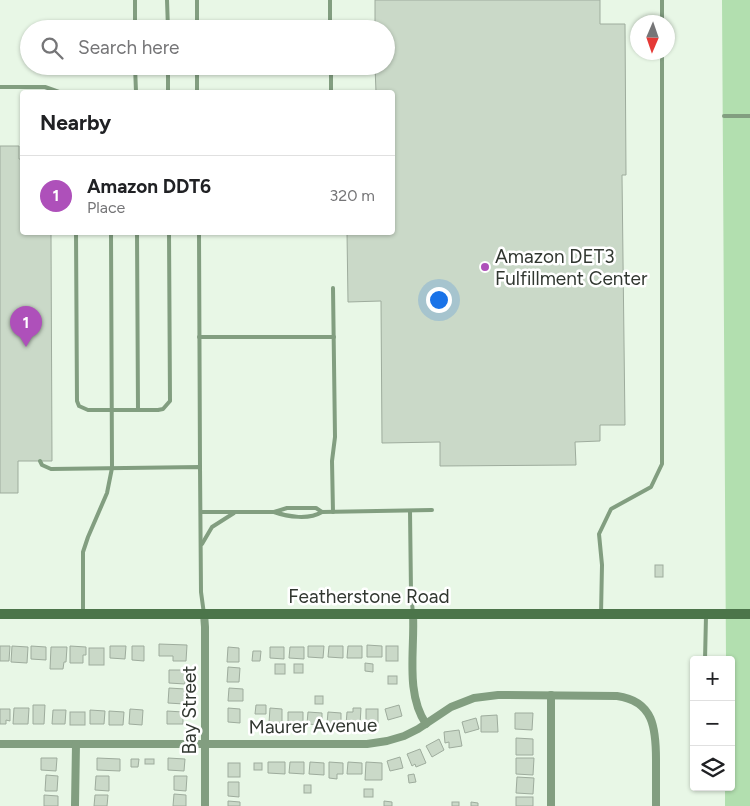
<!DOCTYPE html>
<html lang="en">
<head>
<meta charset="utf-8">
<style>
  body { margin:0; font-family:Figtree,sans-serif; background:#f2f2f2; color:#202124 }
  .controls { position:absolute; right:15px; bottom:15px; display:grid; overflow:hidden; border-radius:5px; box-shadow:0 1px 4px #0004 }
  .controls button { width:45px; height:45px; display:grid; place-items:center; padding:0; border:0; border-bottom:1px solid #e0e0e0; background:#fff; color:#202124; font:25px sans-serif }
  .compass { position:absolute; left:630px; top:15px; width:45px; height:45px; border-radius:50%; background:#fff; box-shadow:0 1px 4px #0004; rotate:182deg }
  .you { position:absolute; left:438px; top:299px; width:18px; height:18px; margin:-12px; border:4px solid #fff; border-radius:50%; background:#1a73e8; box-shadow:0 0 0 8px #1a73e833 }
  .badge { display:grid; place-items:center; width:32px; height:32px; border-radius:50%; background:#ae50ba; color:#fff; font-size:16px; font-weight:700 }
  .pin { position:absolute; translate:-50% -41px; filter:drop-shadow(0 1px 2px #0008) }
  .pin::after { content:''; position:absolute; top:26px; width:18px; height:15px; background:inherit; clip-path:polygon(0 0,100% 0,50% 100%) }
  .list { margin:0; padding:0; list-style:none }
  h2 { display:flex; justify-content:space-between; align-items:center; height:65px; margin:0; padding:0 20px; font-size:21px }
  h2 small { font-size:16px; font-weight:400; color:#757577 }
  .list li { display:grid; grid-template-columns:32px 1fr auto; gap:15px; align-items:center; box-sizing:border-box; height:80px; padding:0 20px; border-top:1px solid #e0e0e0 }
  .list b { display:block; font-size:19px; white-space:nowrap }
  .list p { margin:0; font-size:16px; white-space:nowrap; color:#757577 }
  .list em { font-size:16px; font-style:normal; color:#757577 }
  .icon { flex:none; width:28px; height:28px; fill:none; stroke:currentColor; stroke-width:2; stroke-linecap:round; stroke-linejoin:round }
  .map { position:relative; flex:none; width:750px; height:806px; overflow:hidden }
  .search { position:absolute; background:#fff; box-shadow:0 1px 4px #0004; left:20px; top:20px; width:375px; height:55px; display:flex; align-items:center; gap:12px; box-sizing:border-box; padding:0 18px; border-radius:28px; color:#757577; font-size:19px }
  .panel { position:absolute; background:#fff; box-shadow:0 1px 4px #0004; left:20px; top:90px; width:375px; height:145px; border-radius:5px }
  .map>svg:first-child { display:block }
</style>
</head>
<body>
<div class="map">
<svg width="750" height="806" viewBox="0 0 750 806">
  <rect width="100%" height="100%" fill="#e8f7e6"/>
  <!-- green -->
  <polygon fill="#b2dfaf" points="722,0 750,0 750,806 725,806 725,787 731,787 731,660 726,660"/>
  <!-- building -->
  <g fill="#cad9c8" stroke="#9eac9d">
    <polygon points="375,0 600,0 600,24 625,24 626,175 622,175 625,425 600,425 600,441 575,442 576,465 440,466 440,442 382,443 381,301 348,302 347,232 392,232 392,92 376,92 375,66 386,66 386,29 375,29"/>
    <polygon points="0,146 19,146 19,159 22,159 22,232 51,232 52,461 18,461 18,493 0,493"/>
    <rect x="655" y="565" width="8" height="12"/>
    <polygon points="159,644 187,645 186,661 173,661 173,656 159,656"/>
    <polygon points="367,645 382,646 382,657 367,657"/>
    <polygon points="0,646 10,646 9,661 0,661"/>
    <polygon points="12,646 28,647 27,663 11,662"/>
    <polygon points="31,646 46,647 46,660 31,659"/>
    <polygon points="70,646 86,647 86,655 83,655 83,663 70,663"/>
    <polygon points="110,646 126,646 125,659 110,658"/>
    <polygon points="132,646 144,646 144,661 132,660"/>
    <polygon points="308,646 324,646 323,658 308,657"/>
    <polygon points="329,646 343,646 343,658 328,657"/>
    <polygon points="348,646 362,646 362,658 347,658"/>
    <rect x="386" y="646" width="12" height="15"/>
    <polygon points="51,647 67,647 66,662 64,662 63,669 50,669"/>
    <polygon points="228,647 239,648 239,662 227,662"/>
    <polygon points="270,647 284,647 284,659 270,658"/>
    <polygon points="290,647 304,647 304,659 289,658"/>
    <rect x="89" y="648" width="15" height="17"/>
    <polygon points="253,651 261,651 260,661 252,661"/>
    <polygon points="365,663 373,664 373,672 365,671"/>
    <rect x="275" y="664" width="10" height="10"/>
    <rect x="294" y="664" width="9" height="9"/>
    <polygon points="228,667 240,668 239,682 227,682"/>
    <polygon points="169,670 185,670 185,684 169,683"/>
    <rect x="388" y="676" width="9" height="8"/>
    <polygon points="169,688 185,689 184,704 168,703"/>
    <polygon points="229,688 243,689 243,701 228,701"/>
    <rect x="315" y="696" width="8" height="8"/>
    <polygon points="33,705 45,705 44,724 33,724"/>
    <polygon points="256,705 266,705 266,714 255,714"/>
    <polygon points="399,705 402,716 388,720 385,709"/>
    <polygon points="14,708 29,708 28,724 13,724"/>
    <polygon points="228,708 240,709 240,723 228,722"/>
    <polygon points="270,708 282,709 282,723 269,723"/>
    <polygon points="353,708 361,708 360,725 346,725 347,712 353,712"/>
    <polygon points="0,709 10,709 10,721 6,720 6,724 0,724"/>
    <polygon points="130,709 143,710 142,725 129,724"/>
    <rect x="366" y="709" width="12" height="14"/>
    <polygon points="53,710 66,710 65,724 52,724"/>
    <polygon points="90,710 105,711 104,724 90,724"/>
    <polygon points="109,711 124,712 123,725 109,725"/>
    <polygon points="167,711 183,712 183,724 167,724"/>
    <rect x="70" y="712" width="15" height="13"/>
    <polygon points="288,712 303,712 303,724 288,723"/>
    <polygon points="308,712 322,713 322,725 307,724"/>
    <polygon points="328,712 341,713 341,725 327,724"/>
    <polygon points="515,713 533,713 532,730 515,729"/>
    <polygon points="497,715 498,732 481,732 481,716"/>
    <polygon points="476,718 479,729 465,733 462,722"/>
    <polygon points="459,730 462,746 449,748 449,742 445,743 444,732"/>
    <polygon points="516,738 533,739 533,755 516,755"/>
    <polygon points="439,739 444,750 432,757 426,746"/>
    <polygon points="420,749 426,763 416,767 415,764 412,766 407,754"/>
    <polygon points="400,757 403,768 390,771 387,761"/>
    <polygon points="41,758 57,758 56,771 41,770"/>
    <polygon points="97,758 120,759 120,771 97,770"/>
    <polygon points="168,758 185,759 184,771 168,770"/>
    <polygon points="516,758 534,758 533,775 516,774"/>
    <polygon points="131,759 139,759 138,767 131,767"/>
    <rect x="145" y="759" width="9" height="5"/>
    <polygon points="268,762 285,762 285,774 268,773"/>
    <polygon points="290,762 304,762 304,774 289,773"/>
    <polygon points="310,762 324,763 324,775 309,774"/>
    <polygon points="329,762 343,763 343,774 337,774 337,779 329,778"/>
    <polygon points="348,762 362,763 362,774 347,774"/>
    <polygon points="366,762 382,763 382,780 365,780"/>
    <rect x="228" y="763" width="12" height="14"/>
    <rect x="254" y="763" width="8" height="7"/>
    <polygon points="414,774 416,782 409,783 408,775"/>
    <polygon points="46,775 58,776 57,791 45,791"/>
    <polygon points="96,776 109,776 109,791 95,790"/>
    <polygon points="174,776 187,776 186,791 174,790"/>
    <polygon points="517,777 534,778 533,794 516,793"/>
    <polygon points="228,782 239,782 239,797 228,796"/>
    <rect x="304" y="785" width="7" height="8"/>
    <rect x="364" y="789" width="9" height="8"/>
    <polygon points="174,794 186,795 186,806 173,806"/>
    <polygon points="44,795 58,796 58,806 44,806"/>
    <polygon points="95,795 108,795 107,806 94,806"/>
    <rect x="516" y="797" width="17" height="9"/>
    <polygon points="228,801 240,802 240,806 228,806"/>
    <polygon points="384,801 392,802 392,806 384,806"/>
    <rect x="452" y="802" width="7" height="4"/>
    <polygon points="471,802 478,803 478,806 471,806"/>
  </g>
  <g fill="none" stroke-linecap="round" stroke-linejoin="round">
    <!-- lane -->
    <g stroke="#829e80" stroke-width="4">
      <polyline points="135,0 135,29"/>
      <polyline points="167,0 168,29"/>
      <polyline points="197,0 197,29"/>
      <polyline points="330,0 330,29"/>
      <polyline points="662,0 662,22"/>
      <polyline points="135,66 136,92"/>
      <polyline points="168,66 168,92"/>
      <polyline points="197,66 197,92"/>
      <polyline points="331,66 331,92"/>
      <polyline points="0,87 45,87 59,92"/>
      <polyline points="724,116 750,116"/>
      <polyline points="76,232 77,401 79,406 88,410 158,410 163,409 170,401 169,232"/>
      <polyline points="137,232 138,410"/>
      <polyline points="199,232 200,467"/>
      <polyline points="333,288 335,437 332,461 333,512"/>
      <polyline points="199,337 334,337"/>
      <polyline points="40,461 42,465 51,469 200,467 201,592 204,614"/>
      <polyline points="410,511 411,592 413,614"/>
      <polyline points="201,512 274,512 287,508 316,508 322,512 432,510"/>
      <path d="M274,512C288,517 309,520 322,512"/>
      <polyline points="202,544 212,527 234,513"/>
      <polyline points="83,613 83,552 88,537 107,493 112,468 111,232"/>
      <polyline points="601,614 602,565 599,534 611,509 651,487 662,464 662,52"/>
      <polyline points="705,660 706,616"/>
    </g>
    <!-- street -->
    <g stroke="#829e80" stroke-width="8">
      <polyline points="204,614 205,627 205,806"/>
      <path d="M413,614C415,649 405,693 426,724"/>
      <polyline points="551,695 551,806"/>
      <path d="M0,744H367L387,741L404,736L418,729L451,707L474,698L498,695L617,696C654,701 656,729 656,760C656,775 656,791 656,806"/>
      <polyline points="75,806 76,744"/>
    </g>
    <!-- secondary -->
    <polyline stroke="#4c754a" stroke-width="10" points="0,614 750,614"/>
  </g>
  <!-- markers -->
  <circle fill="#ae50ba" stroke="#fff" stroke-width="2" cx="485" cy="267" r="5"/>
  <g text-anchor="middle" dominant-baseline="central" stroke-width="5" stroke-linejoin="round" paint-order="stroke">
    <!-- poi labels -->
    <g font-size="19" fill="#313730" stroke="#fff" text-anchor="start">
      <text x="495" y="256">Amazon DET3<tspan x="495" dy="22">Fulfillment Center</tspan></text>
    </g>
    <!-- street labels -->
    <g font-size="19" fill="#313730" stroke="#fff">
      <text x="369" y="596">Featherstone Road</text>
      <text transform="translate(189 710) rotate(-90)">Bay Street</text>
      <text transform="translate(313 726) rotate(-1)">Maurer Avenue</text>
    </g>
  </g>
</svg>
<div class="controls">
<button>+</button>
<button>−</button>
<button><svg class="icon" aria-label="layers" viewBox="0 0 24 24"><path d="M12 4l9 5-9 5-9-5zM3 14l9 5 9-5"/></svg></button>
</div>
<svg class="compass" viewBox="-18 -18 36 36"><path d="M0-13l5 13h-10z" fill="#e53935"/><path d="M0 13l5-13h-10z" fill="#757577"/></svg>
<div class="you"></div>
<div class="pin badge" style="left:26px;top:347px">1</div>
<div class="search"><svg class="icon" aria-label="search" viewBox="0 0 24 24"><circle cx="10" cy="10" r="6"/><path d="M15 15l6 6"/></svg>Search here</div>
<section class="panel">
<h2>Nearby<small></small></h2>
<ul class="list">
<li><span class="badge">1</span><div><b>Amazon DDT6</b><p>Place</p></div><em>320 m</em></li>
</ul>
</section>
</div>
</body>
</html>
